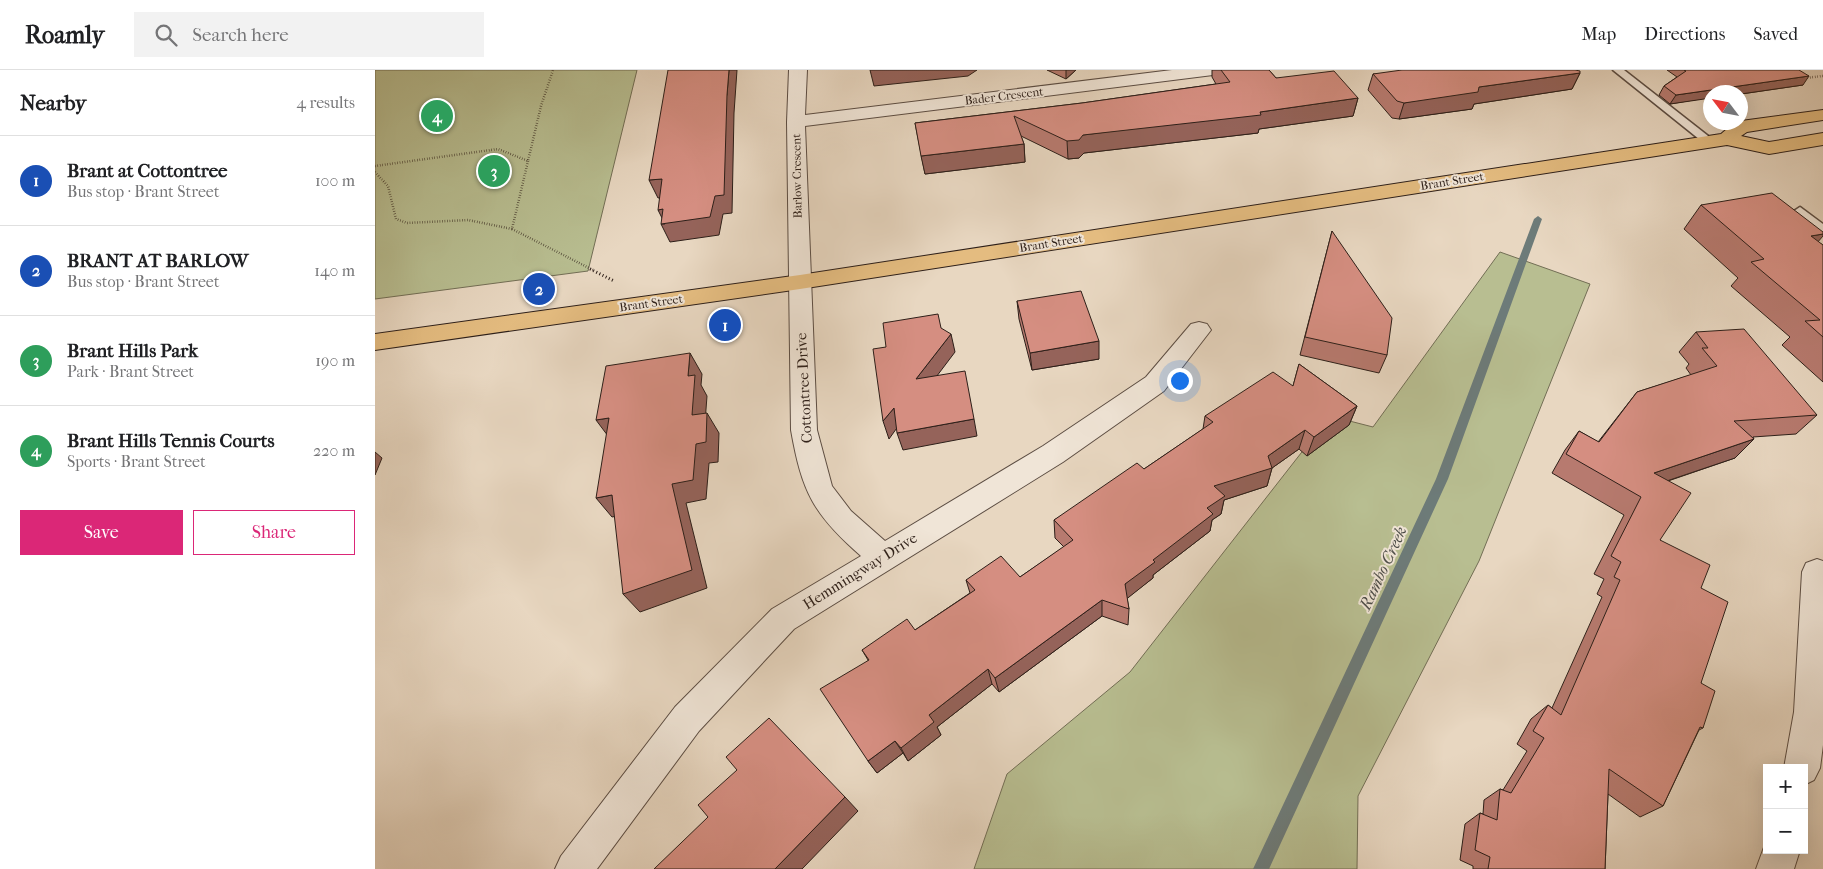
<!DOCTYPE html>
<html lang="en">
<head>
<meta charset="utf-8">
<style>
  body { margin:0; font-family:"IM FELL French Canon",serif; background:#f2f2f2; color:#202124 }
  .controls { position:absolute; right:15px; bottom:15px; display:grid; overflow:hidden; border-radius:0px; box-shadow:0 5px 20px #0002 }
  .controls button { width:45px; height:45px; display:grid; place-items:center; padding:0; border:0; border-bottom:1px solid #e0e0e0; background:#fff; color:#202124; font:25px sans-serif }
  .compass { position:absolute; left:1328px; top:15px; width:45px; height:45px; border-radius:50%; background:#fff; box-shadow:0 5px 20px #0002; rotate:302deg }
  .you { position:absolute; left:804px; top:310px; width:18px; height:18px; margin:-12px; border:4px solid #fff; border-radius:50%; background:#1a73e8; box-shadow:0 0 0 8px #1a73e833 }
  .badge { display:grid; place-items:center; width:32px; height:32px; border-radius:50%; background:#db2777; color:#fff; font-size:16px; font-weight:700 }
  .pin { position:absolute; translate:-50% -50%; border:2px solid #fff; box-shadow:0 1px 5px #0006 }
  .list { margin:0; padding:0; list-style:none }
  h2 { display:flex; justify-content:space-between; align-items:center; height:65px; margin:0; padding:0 20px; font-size:21px }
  h2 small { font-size:16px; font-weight:400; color:#757577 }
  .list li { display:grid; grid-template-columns:32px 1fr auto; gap:15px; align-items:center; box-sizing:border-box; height:90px; padding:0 20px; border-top:1px solid #e0e0e0 }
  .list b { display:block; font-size:19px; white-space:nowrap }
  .list p { margin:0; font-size:16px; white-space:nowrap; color:#757577 }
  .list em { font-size:16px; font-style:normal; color:#757577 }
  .actions { display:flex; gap:10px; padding:15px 20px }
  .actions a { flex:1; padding:11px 0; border:1px solid #db2777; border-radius:0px; text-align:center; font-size:18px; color:#db2777 }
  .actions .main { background:#db2777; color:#fff }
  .icon { flex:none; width:28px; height:28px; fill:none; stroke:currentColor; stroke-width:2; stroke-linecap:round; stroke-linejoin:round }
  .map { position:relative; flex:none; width:1448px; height:799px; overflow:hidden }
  header { display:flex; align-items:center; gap:30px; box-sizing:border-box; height:70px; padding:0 25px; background:#fff; border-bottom:1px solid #e0e0e0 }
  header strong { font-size:24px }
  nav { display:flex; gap:28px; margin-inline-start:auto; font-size:18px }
  .search { width:350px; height:45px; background:#f2f2f2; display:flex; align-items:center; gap:12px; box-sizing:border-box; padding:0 18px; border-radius:0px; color:#757577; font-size:19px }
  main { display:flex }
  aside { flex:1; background:#fff }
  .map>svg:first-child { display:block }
</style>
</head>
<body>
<header>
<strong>Roamly</strong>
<div class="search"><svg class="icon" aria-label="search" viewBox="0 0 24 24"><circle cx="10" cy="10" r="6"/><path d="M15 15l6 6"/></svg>Search here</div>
<nav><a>Map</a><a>Directions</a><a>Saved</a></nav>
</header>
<main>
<aside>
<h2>Nearby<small>4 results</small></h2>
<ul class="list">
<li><span class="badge" style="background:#1a4fb4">1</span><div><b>Brant at Cottontree</b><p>Bus stop · Brant Street</p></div><em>100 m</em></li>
<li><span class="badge" style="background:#1a4fb4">2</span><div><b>BRANT AT BARLOW</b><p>Bus stop · Brant Street</p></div><em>140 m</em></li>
<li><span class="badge" style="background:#2e9e5b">3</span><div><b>Brant Hills Park</b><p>Park · Brant Street</p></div><em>190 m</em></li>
<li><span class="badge" style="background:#2e9e5b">4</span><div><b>Brant Hills Tennis Courts</b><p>Sports · Brant Street</p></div><em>220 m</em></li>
</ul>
<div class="actions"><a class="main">Save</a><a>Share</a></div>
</aside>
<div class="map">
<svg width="1448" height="799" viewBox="0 0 1448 799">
  <rect width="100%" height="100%" fill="#e8d7c1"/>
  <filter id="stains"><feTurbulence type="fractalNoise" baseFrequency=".004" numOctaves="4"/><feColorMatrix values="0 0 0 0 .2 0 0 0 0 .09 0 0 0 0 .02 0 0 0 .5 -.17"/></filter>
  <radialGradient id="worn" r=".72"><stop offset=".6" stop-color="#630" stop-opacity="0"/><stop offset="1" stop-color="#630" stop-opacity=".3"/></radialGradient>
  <!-- green -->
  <g fill="#b8be91" stroke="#726e55">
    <polygon points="0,0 262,0 213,201 0,229"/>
    <polygon points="1125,182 1215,214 1104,491 983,726 982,799 599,799 632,704 755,602 955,346 998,357"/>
  </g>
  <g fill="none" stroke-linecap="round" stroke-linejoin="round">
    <!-- stream -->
    <polygon fill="#6d7b79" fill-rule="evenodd" points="1163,146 1167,149 1073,409 894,799 878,799 1061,409 1159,149"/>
    <defs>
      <g id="service">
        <polygon points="1238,0 1249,0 1337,69 1337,73 1329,73"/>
        <polygon points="1425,137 1448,154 1448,164 1421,144 1419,141"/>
      </g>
      <g id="minor">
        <path d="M414,0H432L430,45L797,0H847L844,4L838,5L430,56L442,360L457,416L476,441L510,471L668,376L771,307L816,254L824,252L832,254L836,260L789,321L688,392L419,559L324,661L222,799H180L186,786L300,637L397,539L486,486C438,444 427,422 416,360L412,52Z"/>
        <polygon points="1442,489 1448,491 1448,675 1445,698 1439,710 1429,715 1429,698 1409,698 1419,642 1427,502 1431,493"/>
        <polygon points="1392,769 1392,780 1425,780 1419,799 1381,799"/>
      </g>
      <polygon id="primary" points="1448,40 1448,50 1372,62 1366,66 1394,72 1448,63 1448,75 1394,84 1352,75 425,219 0,280 0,264 425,205 1346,64 1359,53 1366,51"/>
    </defs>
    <!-- service casing -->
    <use href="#service" stroke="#5c4d43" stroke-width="3"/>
    <!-- minor casing -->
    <use href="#minor" stroke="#5c4d43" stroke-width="2"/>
    <!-- primary casing -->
    <use href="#primary" stroke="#2d1f19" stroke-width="2"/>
    <!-- path-far1 -->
    <g stroke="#2d1f19" stroke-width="2.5" stroke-dasharray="0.5 2" stroke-linecap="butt">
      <polyline points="1430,8 1448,6"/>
      <polyline points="153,91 137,159 218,200"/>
      <polyline points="0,96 123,79 153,91 166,36 178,0"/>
      <polyline points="0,102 13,116 21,149 32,153 93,150 137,159"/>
    </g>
    <!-- path -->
    <polyline stroke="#2d1f19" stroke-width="3" stroke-dasharray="1 2.5" stroke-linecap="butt" points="215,199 239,211"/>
    <!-- service -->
    <use href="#service" fill="#f0e5d7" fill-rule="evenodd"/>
    <!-- minor -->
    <use href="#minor" fill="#f0e5d7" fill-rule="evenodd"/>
    <!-- primary -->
    <use href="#primary" fill="#e4bc80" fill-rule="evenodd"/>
  </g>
  <!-- wall -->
  <g fill="#b77a6f" stroke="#2d1f19">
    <polygon points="672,0 701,0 691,9"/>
    <polygon points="837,0 894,0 901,8 983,28 978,46 884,59 883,63 709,83 704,88 693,89 646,66 649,74 650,92 550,104 540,53 707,33 841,14 837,7"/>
    <polygon points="1292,0 1424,0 1428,15 1366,24 1366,22 1295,34 1284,25 1289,16 1302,7"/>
    <polygon points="1205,3 1197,19 1099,34 1097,39 1024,49 1017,48 993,20 998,4"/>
    <polygon points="1326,135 1443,172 1448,175 1448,312 1407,275 1415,267 1356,216 1363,208 1309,159"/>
    <polygon points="957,161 1012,285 1004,303 925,285"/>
    <polygon points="642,231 724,289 657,300 644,249"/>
    <polygon points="1321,262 1442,345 1421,364 1378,367 1379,369 1360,388 1293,411 1285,470 1326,518 1326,613 1328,658 1324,660 1288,736 1265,747 1233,724 1230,799 1098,799 1098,796 1085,790 1090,754 1105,743 1108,744 1109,730 1125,719 1128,720 1152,681 1142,674 1156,649 1173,635 1177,638 1227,527 1222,524 1229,509 1219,504 1249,445 1177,403 1190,380 1204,361 1223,372 1262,322 1316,305 1311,298 1314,294 1304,282"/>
    <polygon points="924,294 982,336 974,355 932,386 924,379 897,398 892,416 849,430 846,444 837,450 835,461 778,505 778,508 752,528 754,539 753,555 727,546 624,622 617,614 562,657 566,665 533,691 528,683 502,703 493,691 493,590 487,580 540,560 595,523 591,510 645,507 689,477 680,468 679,450 769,399 828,359 830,346 918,316"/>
  </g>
  <!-- shaded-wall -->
  <g fill="#95635a" stroke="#2d1f19">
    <polygon points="354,0 362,0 359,43 357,143 348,144 344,165 295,172 286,154 290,154 283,140 288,139 352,25"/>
    <polygon points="495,0 602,0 593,6 499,16"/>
    <polygon points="691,0 701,0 691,9"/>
    <polygon points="1205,3 1197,19 1099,34 1097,39 1024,49 1029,33 1104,17"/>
    <polygon points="1434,6 1428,15 1366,24 1366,22 1336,22 1336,28 1295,34 1301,25"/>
    <polygon points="983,28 978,46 884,59 883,63 709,83 704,88 693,89 692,71 708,65 885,42"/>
    <polygon points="649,74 650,92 550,104 546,86"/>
    <polygon points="287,109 296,127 283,128 274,110"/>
    <polygon points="1448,164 1448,166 1429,188 1436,166"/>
    <polygon points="576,264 580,282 546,327 541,309"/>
    <polygon points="724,271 724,289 657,300 655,283"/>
    <polygon points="315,283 327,304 326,315 332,326 329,366 317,345 313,306"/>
    <polygon points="982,336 974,355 932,386 939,367"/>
    <polygon points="519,338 524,355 514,369 508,351"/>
    <polygon points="332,343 344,363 343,392 334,393 331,429 311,433 332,518 265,542 248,524 297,414 321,374"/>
    <polygon points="234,348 236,370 221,350"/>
    <polygon points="599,349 602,366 528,380 522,363"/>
    <polygon points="930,360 924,379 897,398 892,416 849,430 846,444 837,450 835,461 778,505 778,508 749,531 750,514 778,490 832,438 839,416 893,386"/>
    <polygon points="1379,369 1360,388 1262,421 1279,403"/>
    <polygon points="0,382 7,388 0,405"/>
    <polygon points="237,425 253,444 237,447 221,428"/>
    <polygon points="727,530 727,546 624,622 620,608"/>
    <polygon points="613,599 617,614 562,657 566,665 533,691 526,678 554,645"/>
    <polygon points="520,671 528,683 502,703 493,691"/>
    <polygon points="470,727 483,741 427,799 400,799"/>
  </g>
  <!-- building -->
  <g fill="#d58e81" stroke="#2d1f19">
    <polygon points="293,0 354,0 352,25 349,125 340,126 335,147 286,154 288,139 283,140 287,109 274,110"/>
    <polygon points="846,0 894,0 901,8 959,1 983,28 885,42 886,45 708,65 704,70 692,71 639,46 649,74 546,86 540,53 707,33 855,12"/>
    <polygon points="1027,0 1200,0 1205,1 1205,3 1104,17 1103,22 1029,33 1022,31 998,4"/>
    <polygon points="1309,0 1424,0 1434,6 1301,25 1289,16 1311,1"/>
    <polygon points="1397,123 1448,162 1448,164 1436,166 1448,175 1448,267 1430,251 1445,250 1376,192 1389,189 1326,135"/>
    <polygon points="957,161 1017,248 1012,285 930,267"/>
    <polygon points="706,221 724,271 655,283 642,231"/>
    <polygon points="563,244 566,258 576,264 541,309 590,301 599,349 522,363 519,338 508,351 498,279 511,277 508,253"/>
    <polygon points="1369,259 1442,345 1359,351 1379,369 1279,403 1316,423 1285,470 1335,495 1326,518 1353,532 1326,613 1340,621 1328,658 1325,657 1288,736 1234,699 1230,799 1113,799 1115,787 1100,780 1105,743 1122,750 1125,719 1136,723 1169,668 1158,661 1173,635 1186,645 1245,510 1239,507 1246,492 1236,486 1266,427 1191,384 1204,361 1224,372 1262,322 1342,296 1327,278 1333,278 1321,262"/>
    <polygon points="315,283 313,306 320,305 317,345 332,343 331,372 321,374 318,410 297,414 317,500 248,524 237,425 221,428 234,348 221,350 231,296"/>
    <polygon points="924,294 982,336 939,367 930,360 893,386 897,398 839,416 850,426 832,438 838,444 778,490 780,492 750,514 754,539 727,530 620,608 613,599 554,645 559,652 526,678 520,671 493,691 445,619 494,590 487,580 532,549 540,560 600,520 591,510 626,486 645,507 698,470 679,450 762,393 769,399 838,352 830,346 898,302 918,316"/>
    <polygon points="394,648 470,727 400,799 279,799 333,747 323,735 362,700 351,687"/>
  </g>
  <g text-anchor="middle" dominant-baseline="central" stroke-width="4" stroke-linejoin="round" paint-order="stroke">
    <!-- far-street labels -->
    <g font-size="12" fill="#2d1f19" stroke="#f0e5d7">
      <text transform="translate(629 26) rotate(-7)">Bader Crescent</text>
      <text transform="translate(422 106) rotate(-91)">Barlow Crescent</text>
      <text transform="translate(1077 111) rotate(-9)">Brant Street</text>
      <text transform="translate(676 173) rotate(-9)">Brant Street</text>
      <text transform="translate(276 233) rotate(-8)">Brant Street</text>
    </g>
    <!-- street labels -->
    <g font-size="15" fill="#2d1f19" stroke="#f0e5d7">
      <text transform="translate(429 318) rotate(-93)">Cottontree Drive</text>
      <text transform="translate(485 501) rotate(-32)">Hemmingway Drive</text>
    </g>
    <!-- water labels -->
    <g font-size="16" font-style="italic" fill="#4d4d49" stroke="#f0e5d7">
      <text transform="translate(1008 498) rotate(-65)">Rambo Creek</text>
    </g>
  </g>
  <rect width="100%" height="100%" filter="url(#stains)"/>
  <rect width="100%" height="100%" fill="url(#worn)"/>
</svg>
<div class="controls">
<button>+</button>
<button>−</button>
</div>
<svg class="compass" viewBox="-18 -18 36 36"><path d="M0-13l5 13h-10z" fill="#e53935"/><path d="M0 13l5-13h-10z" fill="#757577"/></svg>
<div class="you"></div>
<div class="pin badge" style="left:350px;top:255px;background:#1a4fb4">1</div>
<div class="pin badge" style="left:164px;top:219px;background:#1a4fb4">2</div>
<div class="pin badge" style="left:119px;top:101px;background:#2e9e5b">3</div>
<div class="pin badge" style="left:62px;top:46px;background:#2e9e5b">4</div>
</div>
</main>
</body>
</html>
